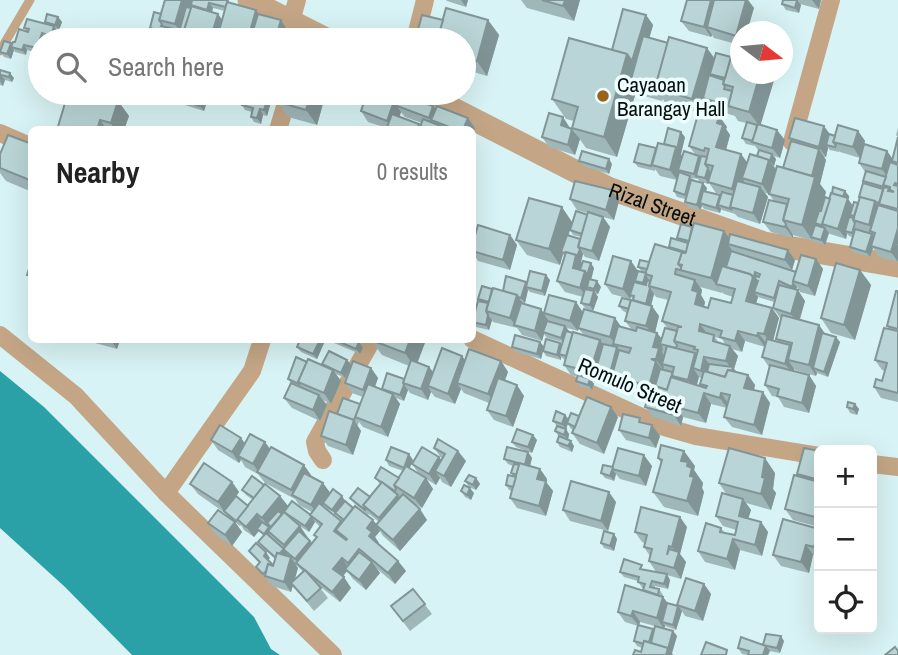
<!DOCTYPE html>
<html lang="en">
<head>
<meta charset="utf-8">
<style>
  body { margin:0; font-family:"Archivo Narrow",sans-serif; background:#f2f2f2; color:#222 }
  .controls { position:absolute; right:21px; bottom:21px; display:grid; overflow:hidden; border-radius:10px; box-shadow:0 7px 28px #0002 }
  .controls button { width:63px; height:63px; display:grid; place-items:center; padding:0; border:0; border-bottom:2px solid #e0e0e0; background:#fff; color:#222; font:35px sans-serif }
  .compass { position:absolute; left:730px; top:21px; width:63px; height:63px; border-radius:50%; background:#fff; box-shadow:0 7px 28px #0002; rotate:106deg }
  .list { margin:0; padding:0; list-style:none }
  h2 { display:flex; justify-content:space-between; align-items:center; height:91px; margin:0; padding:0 28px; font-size:30px }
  h2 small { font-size:23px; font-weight:400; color:#767676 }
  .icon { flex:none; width:38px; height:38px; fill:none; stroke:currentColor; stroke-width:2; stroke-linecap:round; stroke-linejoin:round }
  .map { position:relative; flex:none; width:898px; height:655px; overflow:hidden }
  .search { position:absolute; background:#fff; box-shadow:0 7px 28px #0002; left:28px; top:28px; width:448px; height:77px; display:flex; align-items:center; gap:18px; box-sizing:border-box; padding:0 24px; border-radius:38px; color:#767676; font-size:26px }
  .panel { position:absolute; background:#fff; box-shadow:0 7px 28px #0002; left:28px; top:126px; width:448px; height:217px; border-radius:10px }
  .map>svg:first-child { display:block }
</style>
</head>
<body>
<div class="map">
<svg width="898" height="655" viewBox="0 0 898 655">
  <rect width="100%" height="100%" fill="#d8f3f5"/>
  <!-- water -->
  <polygon fill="#2aa0a7" points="0,371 44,407 254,617 271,649 280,655 132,655 65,587 0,528"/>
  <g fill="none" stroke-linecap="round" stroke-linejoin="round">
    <!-- service -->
    <polyline stroke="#c4a686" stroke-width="9" points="0,51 30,0"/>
    <!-- minor -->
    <g stroke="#c4a686" stroke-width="18">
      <polyline points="291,21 297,0"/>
      <polyline points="415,40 425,0"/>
      <polyline points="278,130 289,93"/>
      <polyline points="0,133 32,147"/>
      <polyline points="792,142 831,0"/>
      <polyline points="0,335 76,396 166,493 333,655"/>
      <polyline points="472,339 661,426 696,436 819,456"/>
      <polyline points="323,460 317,451 315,442 372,340"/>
      <polyline points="872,464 898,467"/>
      <polyline points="166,493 252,371 262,340"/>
    </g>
    <!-- tertiary -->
    <g stroke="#c4a686" stroke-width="23">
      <polyline points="249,0 328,40"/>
      <path id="s1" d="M422,93L608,188L764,243L898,266"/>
    </g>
  </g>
  <!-- wall -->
  <g fill="#a0b7b9" fill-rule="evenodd">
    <path d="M164,0H227L229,2L259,14L288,31L285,40H181L182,36L181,34L176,33L177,35L176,40H156L161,37L160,35L153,33L150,28L161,14ZM213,8L225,11L222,20L218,14L212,12Z"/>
    <polygon points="446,0 468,0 466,7 447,1"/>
    <polygon points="521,0 580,0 574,21 527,8"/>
    <polygon points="687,0 748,0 754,8 740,32 740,45 714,38 712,35 711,37 689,31 681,21"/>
    <polygon points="783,0 821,0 819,9 800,4 801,5 799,13 786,10 782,4"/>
    <path d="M646,15L653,25L649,38L714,58L740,74H772L775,77L760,125L785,140L780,158L774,156L776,159L774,166L776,169L783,168L791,141L789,138L830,135L835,136L858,131L865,141L860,158L840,152L839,151V152L830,150L828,148L826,157H824L826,160L820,184L826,192L820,211L830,199L849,196L848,199L853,206L858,203L865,183L863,181L865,172L859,163L887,151L892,158L898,137L896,135L898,128V262L879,257L873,248L870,257L853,252L850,247L852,237L849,236L847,234L846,239L830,234L827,231L829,233L825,245L815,242L813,240V241L793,235V238L771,232L763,222L774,201L769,194L765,193L768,197L760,224L738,217L735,214L722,210L721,209L720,213L704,209L702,206L700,210L688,207L685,202V199L677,197L674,191L677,180L660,176L655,169V171L638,167L634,162L657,150L664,144L685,137L681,154L682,156L695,154L689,146L699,113L665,103L663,99L662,101L637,94L636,92L617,157L586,148L572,128L574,121L566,119L552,99L612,50ZM722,112L735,116L738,121L746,123L742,138L746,144L755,146L758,150L757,156L747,162L741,154L726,150L730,135L726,129L727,127L722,120L723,114ZM692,178L698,179L699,181L708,184L709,183L716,193L721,194V197L706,191L707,188L694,180Z"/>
    <polygon points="58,17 62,22 59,30 56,30 58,32 55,40 45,38 45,40 40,40 40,54 27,50 26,55 15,52 14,50 11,59 4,57 0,52 11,43 12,44 27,32 24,28 46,24 45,22"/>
    <polygon points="443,20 488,20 499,35 487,76 464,69 464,40 418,40 416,37"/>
    <polygon points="0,70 14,78 12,82 5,80 3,86 0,85"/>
    <polygon points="167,93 180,93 179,96"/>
    <polygon points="183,93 207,93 209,95 204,111 185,105 181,100"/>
    <polygon points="223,93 276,93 274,97 261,93 261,95 268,97 271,102 267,116 263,115 261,124 254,122 251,117 252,112 245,110 242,105 243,101 241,101 238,97"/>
    <polygon points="326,93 317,125 288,117 278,102"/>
    <path d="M367,93H402L404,95L433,106L435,109L468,118L475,128L472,130H386L387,128L368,122L361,111ZM401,112L405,117L422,123L421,126L419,124L399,117Z"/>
    <polygon points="118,101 129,116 124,130 57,130"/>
    <polygon points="570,128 572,129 580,139 575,155 549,147 542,137"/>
    <polygon points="32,144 32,192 6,181 0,173 0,154"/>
    <polygon points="579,161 612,164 609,174 583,166"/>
    <path d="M570,199L619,201L614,220L603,217L610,227L599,261L585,257L583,254L581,262L594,268L591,280L601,287L598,294H596L598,297L593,311L585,308L581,303L583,297L565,292L557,281L564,256L563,254L560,265L527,255L516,240L572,222L588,215V213L577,210ZM570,230L573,235L581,237L580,239L569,235Z"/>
    <polygon points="472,227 477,232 510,235 517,245 510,270 478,261 475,256 474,261 472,260"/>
    <path d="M677,238H729L795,260L792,270L796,272L816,259L823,269L815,296L800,292L797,287L796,290L805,301L800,320L819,325L825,334L840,342L828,377L817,373L816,376L795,370L794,369L793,371L809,375L816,386L809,413L784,407L778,397L772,396L765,385L769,367L762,357L765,347L745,341L742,352L732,349L738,356L734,369L736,372L748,375L755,385L754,390L770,403L762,435L732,427L724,417L727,408L711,404L706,423L683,417L681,426L653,417L645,407L647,402L640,392L636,391L635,394L618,390L617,387L602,384L599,379L598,382L592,381L594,384L592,390L580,386L576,381L578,377L571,375L564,365L565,360L561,357V360L546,356L543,351L541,359L516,352L512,347L540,342L544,347L562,345L563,342L547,338L544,334L542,341L522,335L517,328L493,322L492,320L489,330L476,327L472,321L480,301L478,299L492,289L503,291L527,283L550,280L545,296L530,292L528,290L525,303H522L523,304L541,309L544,313L576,302L583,312L615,318L621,327L632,330L625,321L627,313L623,311L619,306L634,301L631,297L630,299L612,294L605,284L638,271L642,272L638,267L649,262L669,249L679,240ZM700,287L722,293V292L724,294L733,297L731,303L708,308L704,307L705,302L701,295L702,290ZM654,294L656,297L668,300L662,321L668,329L662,339L657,333L655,332L659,316L651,306ZM758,297L774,302L773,308L781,319L776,339L778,341L773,340L779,318L772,308L756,303ZM567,328L578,331V328L584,335L569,332ZM715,337L722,339L725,344L719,343ZM699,377L702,379L700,384L702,387L697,385Z"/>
    <polygon points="860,270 871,285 855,340 831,333 821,318"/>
    <polygon points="898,291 898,402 881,398 874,387 882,381 885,371 882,370 875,360 889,329 887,326"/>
    <polygon points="84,340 120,340 117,349"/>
    <polygon points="300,340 322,340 324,343 317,359 301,352 297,347"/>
    <polygon points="327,340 353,340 363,348 360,354"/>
    <polygon points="371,340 426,340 418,362 429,367 433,372 462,356 465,360 501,361 508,372 504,381 524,396 513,427 494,420 487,410 489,403 464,393 461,389 455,404 435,397 431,392 428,400 410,393 408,390 404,401 396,398 400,404 388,437 363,427 359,422 358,425 357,425 361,431 353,455 328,446 321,436 338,415 360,404 363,397 352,393 345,383 371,368 378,378 375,387 382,390 404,379 409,366 382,355"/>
    <polygon points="347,360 351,365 345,378 336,374 341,381 331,404 323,400 327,405 320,421 292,408 284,398 291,383 288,379 307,362 324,366 322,364"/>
    <polygon points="855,404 859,409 857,415 850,413 847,407"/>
    <polygon points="565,415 569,419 579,416 618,417 604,454 580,444 572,433 574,430 571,429 568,424 566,429 569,434 568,440 574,446 572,452 560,447 557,442 559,437 555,431 557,426 553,421"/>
    <polygon points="640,418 644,423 660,436 656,448 626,440 619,430"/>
    <path d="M241,438L245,444L265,442L270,449L323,483L330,493L346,502L377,524L379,522L369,514L368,515L354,503L350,498L370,497L380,484L375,478H399L403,471L389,466L386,460H413L409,468L419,474L412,464L439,457L442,460V459L434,448L466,461L451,487L442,482L440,478L436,485L426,479L433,489L422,508L413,503L427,520L400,551L383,536L380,531L375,537L379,543L378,544L398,561L406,571L395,584L376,568L380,573L366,590L353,579L347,571L343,576L351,588L340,602L318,585L328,598L314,611L293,585L291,592L272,586L256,567L259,563L249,551L270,558L268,560L273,565L275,559L262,547L258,542L264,536L259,531L254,537L244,530L241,525L240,526L235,522L242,532L232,546L215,534L208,523L228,516L225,513L198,494L190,484L232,482L239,492L236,496L248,506L253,500L246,495L242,490L280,496L288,506L281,514H311L312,512L299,505L295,499L265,483L258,474L245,467L241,460L239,463L218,450L211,440ZM324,505L326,508L336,514L343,522L323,507ZM315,522L320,527L314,535L316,538L312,543L300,526L295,523L309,532ZM294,562L303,572L295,579L298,568Z"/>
    <polygon points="537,440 532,453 516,447 512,442"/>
    <polygon points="819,451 819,527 793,520 785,509 799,477 797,474"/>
    <polygon points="528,452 532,458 530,466 540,469 547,479 546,482 553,491 546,516 517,508 510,498 512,491 509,490 506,485 513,476 511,473 513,466 508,464 504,459"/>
    <polygon points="658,458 695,466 694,470 703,483 702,488 704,492 698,516 664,507 653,492 661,463"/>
    <polygon points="652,466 646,486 620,479 616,474 614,481 605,478 601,473 613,468"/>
    <polygon points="775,473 773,489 776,493 771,510 746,503 751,510 748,518 761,522 768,532 762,556 740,550 735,570 705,562 698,551 721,528 725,533 735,535 736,530 723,526 716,516 727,495 719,483"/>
    <polygon points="476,478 480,484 476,490 469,487 465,481"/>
    <polygon points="461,491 474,493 471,500 465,497"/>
    <polygon points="616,502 608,531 570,521 563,510"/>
    <path d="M687,527L680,554L686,562L681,579L667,575L670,580L668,589L655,586V588L659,589L663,595V597L668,603L678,606L704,584L711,594L703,621L685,616L682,611L676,630L665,626L664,628L673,631L677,636L672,653L641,652L642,648L637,646L634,641L638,626L625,622L618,612L643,590L644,588H642L638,581L624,577L620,572L645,570L656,572L649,561L650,556L644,547L645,543L642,542L635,532ZM640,622L655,626L654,631L653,629L639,625Z"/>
    <polygon points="819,529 819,557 813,555 809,573 781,566 773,555"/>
    <polygon points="614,534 617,539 614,551 604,548 601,543"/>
    <polygon points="413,589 432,614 410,631 391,606"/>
    <polygon points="784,641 780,653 769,651 768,655 747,655 742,654 738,648"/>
  </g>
  <!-- shaded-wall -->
  <g fill="#829596">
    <polygon points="182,0 192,0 183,33 181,33 175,24"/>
    <polygon points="461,0 468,0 466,7"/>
    <polygon points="565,0 580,0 574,21 563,6"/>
    <polygon points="711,0 721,0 707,27 712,35 711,37 704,27"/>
    <polygon points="746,0 748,0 754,8 747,32 740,32 740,42 736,36"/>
    <polygon points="797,0 801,5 799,13 795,8"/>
    <polygon points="812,0 821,0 819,9"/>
    <polygon points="209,3 213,8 211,15 207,10"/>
    <polygon points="256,10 263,21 258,40 249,40 248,39"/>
    <polygon points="218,14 225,24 219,31 222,35 220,40 210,40"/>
    <polygon points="646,15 653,25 640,72 632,61"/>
    <polygon points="58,17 62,22 59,30 55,25"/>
    <polygon points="281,20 288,31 285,40 275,40"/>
    <polygon points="488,20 499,35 487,76 477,61"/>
    <polygon points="54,26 58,32 55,40 51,36"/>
    <polygon points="174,29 177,35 176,40 173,40 171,38"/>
    <polygon points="42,33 45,38 45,40 40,40 40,53 37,48"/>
    <polygon points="11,43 14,48 11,47 14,50 11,59 7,54"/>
    <polygon points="24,45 27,50 26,55 22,50"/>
    <polygon points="707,48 718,63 710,74 713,79 703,98 706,103 703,114 692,99"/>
    <polygon points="627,54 641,74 630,83 636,92 617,157 604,137"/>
    <polygon points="10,73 14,78 12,82 9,77"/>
    <polygon points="760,74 772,74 775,77 760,127 749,112"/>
    <polygon points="1,75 5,80 3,86 0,81"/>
    <polygon points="204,93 207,93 209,95 204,111 200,106"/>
    <polygon points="311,93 326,93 317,125 306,110"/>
    <polygon points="397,93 402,93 406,99 397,106 401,112 395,130 393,130 387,121"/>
    <polygon points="268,97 271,102 267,116 264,110"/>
    <polygon points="118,101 129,116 124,130 115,130 111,123"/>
    <polygon points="716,104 723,114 722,120 727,127 726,129 730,135 724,157 716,147 713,115"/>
    <polygon points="433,106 441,116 431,120 436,128 429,118"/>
    <polygon points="260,109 263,115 261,124 257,118"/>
    <polygon points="563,117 570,128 561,125"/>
    <polygon points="468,118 475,128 472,135 472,130 463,130"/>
    <polygon points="100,120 107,130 97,130"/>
    <polygon points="824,126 832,137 826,145 828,148 826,157 819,147"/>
    <polygon points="572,129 580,139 575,155 568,145"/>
    <polygon points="777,130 785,140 780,158 772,148"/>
    <polygon points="858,131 865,141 860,158 853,147"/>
    <polygon points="681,132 685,137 681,154 683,158 678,170 680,171 677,180 670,170"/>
    <polygon points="819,149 826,160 820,184 826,192 817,224 815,223 817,225 811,237 813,241 802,225 812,177"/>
    <polygon points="887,151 894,161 892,161 894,164 889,180 882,169"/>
    <polygon points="741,154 748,164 742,178 744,181 739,199 732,189"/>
    <polygon points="772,154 776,159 774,166 770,161"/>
    <polygon points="699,156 703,161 696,176 697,179 694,174"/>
    <polygon points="609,159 612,164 609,174 606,169"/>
    <polygon points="769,160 776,170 769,195 762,184"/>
    <polygon points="708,168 711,173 708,184 705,178"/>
    <polygon points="703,183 707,188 702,204 700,203 702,206 700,210 697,205"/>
    <polygon points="760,187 768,197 760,224 753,213"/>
    <polygon points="612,190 619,201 614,220 606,210"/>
    <polygon points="845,191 849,196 848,199 855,209 850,215 852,218 845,231 847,234 846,239 838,229 842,199"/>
    <polygon points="720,195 723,201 718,205 721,209 720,213 716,208"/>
    <polygon points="875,201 883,212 874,232 869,225"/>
    <polygon points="562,207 572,222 563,253 561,252 563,254 560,265 549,249"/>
    <polygon points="603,217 610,227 599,261 592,251"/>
    <polygon points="786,224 793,235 793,238 785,227"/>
    <polygon points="474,227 481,238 472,251 472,231"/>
    <polygon points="825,228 829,233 825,245 821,240"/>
    <polygon points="898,228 898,244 897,244 898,245 898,262 891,252"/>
    <polygon points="724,231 735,246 728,244 733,252 716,284 722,293 711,278"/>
    <polygon points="872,234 876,239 871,246 873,248 870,257 866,252"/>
    <polygon points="510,235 517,245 510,270 503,260"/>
    <polygon points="580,249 583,254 581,262 583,266 579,272 573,268 576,255"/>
    <polygon points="788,250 795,260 792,270 785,260"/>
    <polygon points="816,259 823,269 815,296 808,286"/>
    <polygon points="631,261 638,271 630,299 623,289"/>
    <polygon points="591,263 594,268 591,280 587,275"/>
    <polygon points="860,270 871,285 855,340 844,325"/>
    <polygon points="585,271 592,282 587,287 589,290 587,298 580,288"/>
    <polygon points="755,272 759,278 756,280 761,287 754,292 758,297 754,311 746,301"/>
    <polygon points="546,275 550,280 545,296 542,291"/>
    <polygon points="646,275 649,280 647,288 643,283"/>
    <polygon points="695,280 702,290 701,295 705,302 702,315 695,304 692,290"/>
    <polygon points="597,281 601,287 598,294 594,289"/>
    <polygon points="526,282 529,287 526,287 528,290 525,303 521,298"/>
    <polygon points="793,282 797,287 795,292 792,287"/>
    <polygon points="650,288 654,294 650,309 646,304"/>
    <polygon points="798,290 805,301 798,324 791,314"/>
    <polygon points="594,291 598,297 593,311 590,305"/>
    <polygon points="517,295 524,305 515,325 510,318"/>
    <polygon points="576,302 583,313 578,331 570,321"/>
    <polygon points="652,306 659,316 654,337 646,326"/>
    <polygon points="772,308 779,318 772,345 764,334"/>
    <polygon points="541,309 548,320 542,341 535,331"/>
    <polygon points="488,315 492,320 489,330 486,325"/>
    <polygon points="615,318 622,328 615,344 610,337"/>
    <polygon points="700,324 708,335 699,331"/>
    <polygon points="819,325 826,335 813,368 817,373 816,376 809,365"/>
    <polygon points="565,326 569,331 565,343 561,338"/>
    <polygon points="738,331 745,341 742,352 735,341"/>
    <polygon points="657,333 665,343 660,344 663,348 662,352 666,359 662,364 664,367 663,370 656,359 653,347"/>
    <polygon points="758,333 766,343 765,347 757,336"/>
    <polygon points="836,337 840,342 828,377 824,372"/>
    <polygon points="111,340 120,340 117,349"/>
    <polygon points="320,340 322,340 324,343 317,359 313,354"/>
    <polygon points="410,340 426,340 415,368 405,353"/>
    <polygon points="600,340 607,350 595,373 599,379 598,382 590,372"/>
    <polygon points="359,342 363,348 360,354 356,349"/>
    <polygon points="540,342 544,347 541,359 537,354"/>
    <polygon points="560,343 564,348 559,354 561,357 561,360 557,355"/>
    <polygon points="790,345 798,355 788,360 794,369 793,374 785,364"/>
    <polygon points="730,346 738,356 734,369 737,372 733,387 732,370 726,361"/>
    <polygon points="617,347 625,358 611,379 616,388 609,377"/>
    <polygon points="695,353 703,364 704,357 712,368 708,381 701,371 693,368 699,377 695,391 688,380"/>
    <polygon points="462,356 469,366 457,383 461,389 455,404 448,394"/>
    <polygon points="347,360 351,365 345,378 341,373"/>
    <polygon points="501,361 508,372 496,405 488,394"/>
    <polygon points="656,361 663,371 654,404 647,393"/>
    <polygon points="429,367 437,377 428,386 431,392 428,400 421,389"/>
    <polygon points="371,368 378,378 370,400 363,390"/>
    <polygon points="333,370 341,381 331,404 324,393"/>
    <polygon points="748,375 755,385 752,398 744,388"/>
    <polygon points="809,375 816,386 809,413 802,403"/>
    <polygon points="590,379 594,384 592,390 588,385"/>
    <polygon points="628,380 636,391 635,394 627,384"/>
    <polygon points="404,385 408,390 404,401 400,395"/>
    <polygon points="517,385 524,396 513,427 506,416"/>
    <polygon points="763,392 770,403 762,435 754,425"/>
    <polygon points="704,393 711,404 706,423 698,413"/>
    <polygon points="721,393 728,403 727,408 720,398"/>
    <polygon points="393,394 400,404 388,437 381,427"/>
    <polygon points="319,395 327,405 320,421 313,410"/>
    <polygon points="855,404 859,409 857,415 853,409"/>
    <polygon points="611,407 618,417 604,454 597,443"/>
    <polygon points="676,407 683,417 681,426 674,415"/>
    <polygon points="565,415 569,420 566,429 569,434 568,440 564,435 566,429 562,424"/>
    <polygon points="354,420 361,431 353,455 346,445"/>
    <polygon points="652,425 660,436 656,448 649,438"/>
    <polygon points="533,435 537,440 532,453 528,447"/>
    <polygon points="241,438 248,448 238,456 241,460 239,463 232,452"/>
    <polygon points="571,441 574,446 572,452 568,446"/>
    <polygon points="265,442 272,452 260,474 253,464"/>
    <polygon points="458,451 466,461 451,487 444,476"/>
    <polygon points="684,451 695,466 694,470 703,483 702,488 704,492 698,516 687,501 681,461"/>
    <polygon points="528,452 532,458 529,470 525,465"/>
    <polygon points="409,454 413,460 408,473 404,468"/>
    <polygon points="644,455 652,466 646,486 639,476"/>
    <polygon points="439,457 446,467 435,471 440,478 436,485 429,474"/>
    <polygon points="765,458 775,473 773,489 776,493 771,510 761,494 762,477"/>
    <polygon points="304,465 311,475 299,499 295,496 291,490"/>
    <polygon points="540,469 547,479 546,482 553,491 546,516 539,506 537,479"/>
    <polygon points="612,469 616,474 614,481 610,476"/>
    <polygon points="426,478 433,489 422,508 414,498"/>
    <polygon points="476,478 480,484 476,490 473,485"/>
    <polygon points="232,482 239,492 225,513 218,502"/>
    <polygon points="323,483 331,494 323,503 324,505 318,516 311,505"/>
    <polygon points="470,488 474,493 471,500 467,495"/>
    <polygon points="609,492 616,502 608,531 601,521"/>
    <polygon points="398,495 405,505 387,529 379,518"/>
    <polygon points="280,496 288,506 271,527 267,523 270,528 268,531 270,535 268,539 264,534 268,527 262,518"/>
    <polygon points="342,496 346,502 336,515 332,510"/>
    <polygon points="743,499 751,510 746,526 739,516"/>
    <polygon points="819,501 819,523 815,517"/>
    <polygon points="420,509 427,520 400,551 393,540"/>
    <polygon points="257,514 264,524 254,537 246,527"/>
    <polygon points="312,517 315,522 309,532 305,526"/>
    <polygon points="680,517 687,527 680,554 686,562 681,579 674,568 678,555 672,547"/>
    <polygon points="373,520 380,529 376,525 380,531 375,537 379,543 376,547 369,536 367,528"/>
    <polygon points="235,522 242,532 232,546 225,535"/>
    <polygon points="761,522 768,532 762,556 755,545"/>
    <polygon points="300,526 307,537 291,555 284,545"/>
    <polygon points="819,529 819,554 814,547"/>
    <polygon points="614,534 617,539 614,551 610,546"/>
    <polygon points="733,539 740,550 735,570 727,559"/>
    <polygon points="310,541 318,551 300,565 295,559"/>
    <polygon points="806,545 813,555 809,573 801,562"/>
    <polygon points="284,549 288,554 279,563 276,558"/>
    <polygon points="266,552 270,558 267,561 264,556"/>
    <polygon points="291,557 298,568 291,592 284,582"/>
    <polygon points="342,558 349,568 345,569 347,571 341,579 333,569"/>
    <polygon points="398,561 406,571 395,584 388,573"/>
    <polygon points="372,562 380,573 366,590 359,580"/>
    <polygon points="667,574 670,580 668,589 664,584"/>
    <polygon points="344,577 351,588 340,602 332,592"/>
    <polygon points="704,584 711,594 703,621 695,611"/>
    <polygon points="663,597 670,607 662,622 665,626 664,629 657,618"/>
    <polygon points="678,606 682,611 676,630 673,625"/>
    <polygon points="633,611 640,622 639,626 631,616"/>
    <polygon points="673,631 677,636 672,653 673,655 666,655"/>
    <polygon points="781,636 784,641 780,653 777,648"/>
    <polygon points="766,646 770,651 768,655 763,655"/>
  </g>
  <!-- building -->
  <g fill="#bad5d7" stroke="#829596" stroke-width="2">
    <polygon points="165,0 182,0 175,24 159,20"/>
    <polygon points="192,0 228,0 226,7 209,3 207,10 191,5"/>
    <polygon points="542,0 565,0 563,6"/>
    <polygon points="687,0 711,0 704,27 681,21"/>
    <polygon points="714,0 746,0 736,36 707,27"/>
    <polygon points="783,0 797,0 795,8 782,4"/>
    <polygon points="227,2 256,10 248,39 219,31"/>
    <polygon points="191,6 218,14 210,40 181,40"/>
    <polygon points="186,7 191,8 183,33 179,32"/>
    <polygon points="446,8 488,20 477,61 464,57 464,40 437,40"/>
    <polygon points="623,9 646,15 632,61 627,54 612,50"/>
    <polygon points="154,12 161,14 159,20 162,24 161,26 174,29 171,38 160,35 161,31 150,28"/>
    <polygon points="47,14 58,17 55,25 45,22"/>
    <polygon points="258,14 281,20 275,40 250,40"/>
    <polygon points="422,15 443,20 437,40 427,40 416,37"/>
    <polygon points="27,19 54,26 51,36 42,33 37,48 24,45 22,50 11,47 13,42 15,42 19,29 28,32 29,29 24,28"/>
    <polygon points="217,32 242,40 214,40"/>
    <polygon points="158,36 173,40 156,40"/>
    <polygon points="289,36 294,38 293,40 288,40"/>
    <polygon points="643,36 668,43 655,88 656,88 655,90 630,83"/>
    <polygon points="669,37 707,48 692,99 655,88"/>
    <polygon points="569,38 627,54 604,137 572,128 578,107 552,99"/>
    <polygon points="4,41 11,43 7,54 0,52"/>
    <polygon points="732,52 740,54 740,74 760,74 749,112 728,106 733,87 723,84"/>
    <polygon points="716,53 731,57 725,78 710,74"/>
    <polygon points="0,70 10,73 9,77 1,75 0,79"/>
    <polygon points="709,75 724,80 723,84 725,86 724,89 732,91 728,106 732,107 703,98"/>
    <polygon points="68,93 90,93 118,101 111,123 100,120 97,130 85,130 77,127 76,130 57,130"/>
    <polygon points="183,93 204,93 200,106 181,100"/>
    <polygon points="238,93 257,93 268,97 264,110 260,109 257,118 251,117 253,108 242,105 244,97 237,96"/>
    <polygon points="280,93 311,93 306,110 278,102"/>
    <polygon points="367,93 397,93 387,121 361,111"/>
    <polygon points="401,95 433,106 429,118 397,106"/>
    <polygon points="702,100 716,104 713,115 719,116 717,123 723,125 716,147 741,154 732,189 708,182 713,166 705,164 709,149 705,148 704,151 689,146"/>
    <polygon points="437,106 468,118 463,130 457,130 431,120"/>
    <polygon points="549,113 563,117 561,125 572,129 568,145 542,137"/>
    <polygon points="392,114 419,124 417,130 386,130"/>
    <polygon points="795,118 824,126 819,147 789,138"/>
    <polygon points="423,119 441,126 440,130 419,130"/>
    <polygon points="747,122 757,125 753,141 742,138"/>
    <polygon points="758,124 777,130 772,148 752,142"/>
    <polygon points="838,125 858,131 853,147 833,142"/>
    <polygon points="668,128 681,132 677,149 676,147 664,144"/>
    <polygon points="829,134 835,136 833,142 836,145 835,147 826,145"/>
    <polygon points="8,135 32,144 32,181 0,168 0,154"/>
    <polygon points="898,137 898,163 892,161"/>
    <polygon points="791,141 819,149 812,176 783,168"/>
    <polygon points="658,143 676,147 670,170 652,165"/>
    <polygon points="639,144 656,148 651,166 634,162"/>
    <polygon points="864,144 887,151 882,169 859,163"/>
    <polygon points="759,150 772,154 770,161 757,156"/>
    <polygon points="582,151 609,159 606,169 579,161"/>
    <polygon points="684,151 699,156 694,174 678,170"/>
    <polygon points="750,154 769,160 762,184 742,178"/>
    <polygon points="701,156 707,157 705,164 708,168 705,178 696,176"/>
    <polygon points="890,162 898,165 898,184 895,183 894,185 898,186 898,209 879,204 884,187 889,188 888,191 894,192 890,190 890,187 883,185"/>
    <polygon points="777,166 815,177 802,225 783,220 789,199 769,194"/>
    <polygon points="866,171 886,177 883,185 884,187 863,181"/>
    <polygon points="679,172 690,176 685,195 674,191"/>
    <polygon points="691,180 703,183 697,205 685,202"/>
    <polygon points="575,181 612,190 606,210 570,199"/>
    <polygon points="737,181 760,187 753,213 730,207"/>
    <polygon points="863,183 883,189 879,203 859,197"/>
    <polygon points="833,187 845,191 843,197 832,194"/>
    <polygon points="703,191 720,195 716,208 700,203"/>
    <polygon points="722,192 733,195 730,207 731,209 718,205"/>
    <polygon points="831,193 848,198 838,229 822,224"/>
    <polygon points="825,197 830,199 822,224 824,226 815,223 819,211 821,211"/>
    <polygon points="860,197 875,201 869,225 853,220"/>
    <polygon points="529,198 562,207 549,249 516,240"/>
    <polygon points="769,200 787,204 783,220 786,224 785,227 763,222"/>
    <polygon points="854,202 858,203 854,216 850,215"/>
    <polygon points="878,205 898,211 898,228 891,252 871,246 875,233 870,231"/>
    <polygon points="576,211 588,215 582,234 570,230"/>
    <polygon points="588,212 603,217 592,251 578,247"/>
    <polygon points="849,217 854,218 853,220 855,223 852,233 845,231"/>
    <polygon points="694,223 724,231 711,278 680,270 682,265 678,264 682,252 685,253"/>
    <polygon points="681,224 692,227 689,241 677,238"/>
    <polygon points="478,225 510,235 503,260 472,251 472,246"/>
    <polygon points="815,225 825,228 821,240 811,237"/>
    <polygon points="855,229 872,234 866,252 850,247"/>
    <polygon points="730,234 788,250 785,260 728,244"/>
    <polygon points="567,235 580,239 578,247 580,249 577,257 576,255 561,252"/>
    <polygon points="671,238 688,243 686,252 669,247"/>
    <polygon points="655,244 685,253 682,252 678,264 681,267 681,270 676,269 675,274 695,280 692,290 698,292 695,304 708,308 711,298 731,303 735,289 716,284 722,266 750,274 753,277 746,301 772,308 764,334 758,333 757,336 738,331 735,341 720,337 722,331 700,324 699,331 714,335 713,341 730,346 726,361 704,357 701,371 693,368 698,350 694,349 695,347 674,341 678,327 682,327 662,321 671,292 649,286 652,276 645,274"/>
    <polygon points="731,251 796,272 792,287 779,281 774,298 754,292 758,281 755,279 756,276 759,277 760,274 755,272 754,277 750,274 726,267"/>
    <polygon points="566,252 576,255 573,268 585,271 580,288 557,281"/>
    <polygon points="801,255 816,259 808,286 793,281"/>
    <polygon points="613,256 631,261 623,289 605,284"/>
    <polygon points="32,260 32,276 27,275"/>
    <polygon points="640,260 649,262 647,269 638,267"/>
    <polygon points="583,261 591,263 587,275 585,271 580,270"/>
    <polygon points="836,263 860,270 844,325 821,318"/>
    <polygon points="530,271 546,275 542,291 526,287"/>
    <polygon points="638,271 646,273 643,283 635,281"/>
    <polygon points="506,276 526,282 521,298 518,297 517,295 503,291"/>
    <polygon points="589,279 597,281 594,289 587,287"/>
    <polygon points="647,280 650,281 649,286 650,288 646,304 633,300 634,296 630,295 634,282 646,285"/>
    <polygon points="779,285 798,290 791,314 773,308"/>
    <polygon points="482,286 492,289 489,302 478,299"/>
    <polygon points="493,288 517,295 510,318 486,311"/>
    <polygon points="585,289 594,291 590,305 581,303"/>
    <polygon points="896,291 898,291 898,329 887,326"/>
    <polygon points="549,295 576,302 570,321 544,313"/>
    <polygon points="622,298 631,300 629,309 619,306"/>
    <polygon points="631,300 652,306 646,326 625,321"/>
    <polygon points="478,301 488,303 486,311 488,315 486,325 472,322"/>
    <polygon points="521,303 541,309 535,331 514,325"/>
    <polygon points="584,309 615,318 610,337 578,328"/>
    <polygon points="782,315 819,325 809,365 788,360 792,343 776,339"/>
    <polygon points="547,321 565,326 561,338 543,332"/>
    <polygon points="618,326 636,331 637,327 657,333 653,347 659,348 656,359 651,359 656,361 647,393 639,391 641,384 628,380 627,384 611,379 619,350 629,353 631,348 613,344"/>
    <polygon points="665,328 677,331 674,341 677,345 676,348 660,344"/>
    <polygon points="884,328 898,331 898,393 874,387 876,379 882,381 887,363 875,360"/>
    <polygon points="566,331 573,333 566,356 559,354"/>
    <polygon points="573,332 600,340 590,372 564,365"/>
    <polygon points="822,333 836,337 824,372 813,368"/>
    <polygon points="515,335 540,342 537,354 512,347"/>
    <polygon points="546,339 560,343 557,355 543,351"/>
    <polygon points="767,339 790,345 785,364 762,357"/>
    <polygon points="300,340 320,340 313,354 297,347"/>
    <polygon points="335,340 353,340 359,342 356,349"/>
    <polygon points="371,340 410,340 405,353"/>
    <polygon points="603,344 617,347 609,377 595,373"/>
    <polygon points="667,346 695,353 688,380 672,376 674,367 662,364"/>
    <polygon points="442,348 462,356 448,394 428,386"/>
    <polygon points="469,349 501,361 488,394 457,383"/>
    <polygon points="329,351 347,360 341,373 322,364"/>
    <polygon points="296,357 307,362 298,382 299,384 288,379"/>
    <polygon points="308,359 333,370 324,393 298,382"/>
    <polygon points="411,360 429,367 421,389 403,383"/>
    <polygon points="353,361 371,368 363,390 345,383"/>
    <polygon points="709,364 733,367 732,371 728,370 725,377 707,372"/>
    <polygon points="770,365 809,375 802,403 777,396 779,389 765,385"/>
    <polygon points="660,369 672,372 672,376 673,378 671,377 667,390 655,386"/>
    <polygon points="728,370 748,375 744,388 763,392 754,425 724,417 730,395 721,393 720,398 704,393 698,413 676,407 674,415 645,407 652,385 667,390 671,377 706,388 707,386 700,384 704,371 725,377"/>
    <polygon points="387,373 404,379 403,383 404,385 400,395 382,389"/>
    <polygon points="578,375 590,379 588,385 576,381"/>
    <polygon points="498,378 517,385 506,416 487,410"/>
    <polygon points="291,383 319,395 313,410 284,398"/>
    <polygon points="368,384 393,394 381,427 355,417"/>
    <polygon points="587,397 611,407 597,443 572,433"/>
    <polygon points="343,398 360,404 354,420 337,414"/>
    <polygon points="848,402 855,404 853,409 847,407"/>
    <polygon points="329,411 354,420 346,445 321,436"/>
    <polygon points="556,411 565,415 562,424 553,421"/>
    <polygon points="571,413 579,416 575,427 567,423"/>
    <polygon points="623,414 640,418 639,422 652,425 649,438 619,430"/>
    <polygon points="220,425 241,438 232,452 211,440"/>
    <polygon points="557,426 566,429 564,435 555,431"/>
    <polygon points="517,429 533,435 528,447 512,442"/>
    <polygon points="250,434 265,442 253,464 238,456"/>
    <polygon points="559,436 571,441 568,446 557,442"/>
    <polygon points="438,439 458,451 444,476 435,471 445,454 434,448"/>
    <polygon points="661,445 684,451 681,461 688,462 687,466 692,468 690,476 694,477 687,501 653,492 662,460 658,458"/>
    <polygon points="271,447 304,465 291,490 257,472"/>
    <polygon points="391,447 409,454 404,468 386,460"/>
    <polygon points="422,447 439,457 429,474 412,464"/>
    <polygon points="507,447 528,452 525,465 504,459"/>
    <polygon points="618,448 644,455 639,476 612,469"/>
    <polygon points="729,448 765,458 762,477 765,478 761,494 719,483"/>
    <polygon points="804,448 819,451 819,480 797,474"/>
    <polygon points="204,463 232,482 218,502 190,484"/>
    <polygon points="519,463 540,469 537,479 546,481 539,506 510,498"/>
    <polygon points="514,464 519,465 516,475 511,473"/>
    <polygon points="603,465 613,467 610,476 601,473"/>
    <polygon points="406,466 426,478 414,498 394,485"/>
    <polygon points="381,467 399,478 394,485 396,489 395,491 375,478"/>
    <polygon points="304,473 323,483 311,505 292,495"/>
    <polygon points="469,475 476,478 473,485 465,481"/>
    <polygon points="508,475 516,477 513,487 506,485"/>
    <polygon points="794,475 819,482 819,501 815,517 785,509"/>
    <polygon points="252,476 264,485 254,498 242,490"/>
    <polygon points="571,481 609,492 601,521 563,510"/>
    <polygon points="382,482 398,495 379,518 363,505"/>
    <polygon points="265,484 280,496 262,518 257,514 246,527 237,519"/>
    <polygon points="464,485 470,488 467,495 461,491"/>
    <polygon points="358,488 370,497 363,505 366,509 365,510 350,498"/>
    <polygon points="333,489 342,496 332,510 323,503"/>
    <polygon points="722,493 743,499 739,516 761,522 755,545 733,539 727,559 698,551 706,523 721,528 720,532 735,535 738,522 716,516"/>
    <polygon points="403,494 420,509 393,540 376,525"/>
    <polygon points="236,496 248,506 236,521 224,511"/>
    <polygon points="292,501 312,516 305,526 284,512"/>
    <polygon points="345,501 353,508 344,520 335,513"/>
    <polygon points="319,503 341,521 334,531 346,540 347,539 336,530 355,506 373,520 367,528 372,532 369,536 398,561 388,573 359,549 348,563 342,558 333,569 344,577 332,592 296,563 317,537 314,535 322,524 310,515"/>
    <polygon points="641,507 680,517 672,547 669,546 667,555 669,549 679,552 674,568 649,561 652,549 644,547 647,535 635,532"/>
    <polygon points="218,510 235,522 225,535 208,523"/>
    <polygon points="278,511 282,514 271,527 267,523"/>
    <polygon points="284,512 300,526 284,545 268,531"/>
    <polygon points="783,519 819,529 814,547 806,545 801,562 773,555"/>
    <polygon points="262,522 269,527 264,534 257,529"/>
    <polygon points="299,531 310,541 295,559 283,549"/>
    <polygon points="604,531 614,534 610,546 601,543"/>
    <polygon points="266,533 284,549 279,554 277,553 276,558 258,542"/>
    <polygon points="256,543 266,552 264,556 272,564 271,565 268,564 266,571 263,574 256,567 260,562 249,551"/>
    <polygon points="359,552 372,562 359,580 345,569"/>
    <polygon points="277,553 291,557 284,582 265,576 268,564 273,566"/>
    <polygon points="624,559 642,565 640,569 667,574 664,584 652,581 650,587 659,589 658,595 643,590 645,584 638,582 639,577 620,572"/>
    <polygon points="305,570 321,588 307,601 291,583"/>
    <polygon points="686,578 704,584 695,611 677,605"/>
    <polygon points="625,585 663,597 657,618 633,611 631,616 618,612"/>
    <polygon points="413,589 425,604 403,621 391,606"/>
    <polygon points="667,603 678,606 673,625 662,622"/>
    <polygon points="638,625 653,629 649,642 644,641 644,644 634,641"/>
    <polygon points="655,626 673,631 668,649 651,643"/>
    <polygon points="766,634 781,636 777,648 763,645 766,646 763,655 748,655 749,651 738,648 741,637 763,645"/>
    <polygon points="644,641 668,648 666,655 633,655 635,650 641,652"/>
    <polygon points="706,642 727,650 726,655 701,655"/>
    <polygon points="895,647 898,651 898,655 885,655"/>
  </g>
  <!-- markers -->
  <circle fill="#9a641c" stroke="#edfeff" stroke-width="2.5" cx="603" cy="96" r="7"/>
  <g text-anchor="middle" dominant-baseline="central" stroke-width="7" stroke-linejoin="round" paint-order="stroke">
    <!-- poi labels -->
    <g font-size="21" fill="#050d0e" stroke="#edfeff" text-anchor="start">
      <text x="617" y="84">Cayaoan<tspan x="617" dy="24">Barangay Hall</tspan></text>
    </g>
    <!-- street labels -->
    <g font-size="21" fill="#050d0e" stroke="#edfeff">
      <text stroke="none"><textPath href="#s1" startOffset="256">Rizal Street</textPath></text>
      <text transform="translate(630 385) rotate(23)">Romulo Street</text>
    </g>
  </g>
</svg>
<div class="controls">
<button>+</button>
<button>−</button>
<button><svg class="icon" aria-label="locate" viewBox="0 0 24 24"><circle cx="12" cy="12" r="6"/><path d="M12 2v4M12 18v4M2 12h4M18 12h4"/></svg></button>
</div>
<svg class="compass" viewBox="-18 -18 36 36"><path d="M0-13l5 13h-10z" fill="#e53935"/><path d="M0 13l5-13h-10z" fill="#767676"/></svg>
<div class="search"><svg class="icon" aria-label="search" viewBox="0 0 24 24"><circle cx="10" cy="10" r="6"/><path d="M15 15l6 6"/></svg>Search here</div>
<section class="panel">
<h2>Nearby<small>0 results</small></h2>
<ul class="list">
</ul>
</section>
</div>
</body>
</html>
